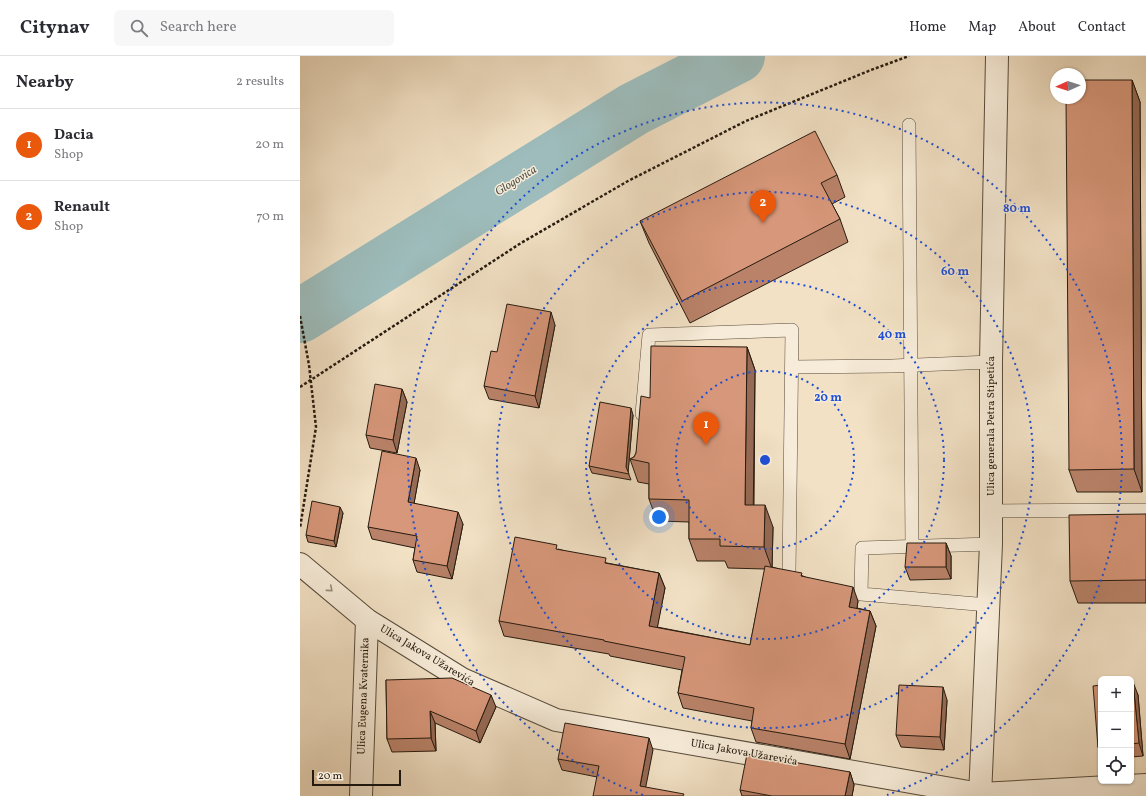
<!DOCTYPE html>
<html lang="en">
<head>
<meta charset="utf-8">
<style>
  body { margin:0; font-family:Vollkorn,serif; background:#f7f7f7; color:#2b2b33 }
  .controls { position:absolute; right:12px; bottom:12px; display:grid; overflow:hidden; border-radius:6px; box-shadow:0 1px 3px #0004 }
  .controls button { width:36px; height:36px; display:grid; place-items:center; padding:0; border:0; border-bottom:1px solid #e1e1e2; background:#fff; color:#2b2b33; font:20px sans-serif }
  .compass { position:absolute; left:750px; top:12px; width:36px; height:36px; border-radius:50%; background:#fff; box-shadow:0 1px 3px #0004; rotate:267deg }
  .scale { position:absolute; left:12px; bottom:10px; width:89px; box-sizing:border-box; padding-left:4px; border:2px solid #251a0f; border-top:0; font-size:11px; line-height:14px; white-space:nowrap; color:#251a0f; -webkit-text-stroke:3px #f7ecd9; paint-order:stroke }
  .you { position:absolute; left:359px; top:461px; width:14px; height:14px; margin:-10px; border:3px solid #fff; border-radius:50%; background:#1a73e8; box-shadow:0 0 0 6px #1a73e833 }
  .badge { display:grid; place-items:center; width:26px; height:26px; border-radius:50%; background:#ea580c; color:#fff; font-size:13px; font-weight:700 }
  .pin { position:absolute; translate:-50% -33px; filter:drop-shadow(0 1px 2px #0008) }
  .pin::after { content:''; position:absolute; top:21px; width:14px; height:12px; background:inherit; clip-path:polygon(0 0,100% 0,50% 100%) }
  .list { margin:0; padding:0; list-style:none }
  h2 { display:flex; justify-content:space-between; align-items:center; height:52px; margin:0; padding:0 16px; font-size:17px }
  h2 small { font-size:13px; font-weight:400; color:#7c7c81 }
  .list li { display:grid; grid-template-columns:26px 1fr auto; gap:12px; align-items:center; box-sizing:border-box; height:72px; padding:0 16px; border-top:1px solid #e1e1e2 }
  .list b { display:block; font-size:15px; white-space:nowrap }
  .list p { margin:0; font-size:13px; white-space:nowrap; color:#7c7c81 }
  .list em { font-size:13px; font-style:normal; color:#7c7c81 }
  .icon { flex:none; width:22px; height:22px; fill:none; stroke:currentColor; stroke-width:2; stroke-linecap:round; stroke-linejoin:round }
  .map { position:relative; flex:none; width:846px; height:740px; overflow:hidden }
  header { display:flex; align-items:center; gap:24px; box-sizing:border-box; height:56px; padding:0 20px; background:#fff; border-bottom:1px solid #e1e1e2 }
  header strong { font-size:19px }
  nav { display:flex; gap:22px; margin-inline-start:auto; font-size:14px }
  .search { width:280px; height:36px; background:#f7f7f7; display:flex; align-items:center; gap:10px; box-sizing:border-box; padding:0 14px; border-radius:6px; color:#7c7c81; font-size:15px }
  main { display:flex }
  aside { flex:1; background:#fff }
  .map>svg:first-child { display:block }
</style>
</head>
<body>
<header>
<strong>Citynav</strong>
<div class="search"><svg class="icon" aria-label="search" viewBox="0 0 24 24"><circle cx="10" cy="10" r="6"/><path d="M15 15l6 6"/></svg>Search here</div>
<nav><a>Home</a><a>Map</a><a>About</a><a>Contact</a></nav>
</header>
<main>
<aside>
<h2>Nearby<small>2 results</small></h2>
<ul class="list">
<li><span class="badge">1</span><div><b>Dacia</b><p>Shop</p></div><em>20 m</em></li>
<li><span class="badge">2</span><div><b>Renault</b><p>Shop</p></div><em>70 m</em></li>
</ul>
</aside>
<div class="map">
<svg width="846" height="740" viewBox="0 0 846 740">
  <rect width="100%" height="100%" fill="#f2e1c5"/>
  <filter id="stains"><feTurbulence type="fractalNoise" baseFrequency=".005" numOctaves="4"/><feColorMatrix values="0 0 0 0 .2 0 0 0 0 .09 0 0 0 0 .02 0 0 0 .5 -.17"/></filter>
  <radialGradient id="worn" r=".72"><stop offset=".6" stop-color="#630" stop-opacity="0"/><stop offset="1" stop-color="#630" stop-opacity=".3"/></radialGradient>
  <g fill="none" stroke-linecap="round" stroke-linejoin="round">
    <!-- river -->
    <polyline stroke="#9dbcbb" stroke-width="54" points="0,260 334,53 438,0"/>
    <defs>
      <g id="service">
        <polyline points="609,69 612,491"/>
        <polyline points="492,311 592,310 691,306"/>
        <polyline points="342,358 349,279 492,274 489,517"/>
        <polyline points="690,455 846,454"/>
        <polyline points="688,549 561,538 562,492 691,488"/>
      </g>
      <g id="minor">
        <polyline points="0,508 67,564 162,623 256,664 680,738 846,729"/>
        <polyline points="61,740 67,564"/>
        <polyline points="680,740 691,488 691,306 697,0"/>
      </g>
    </defs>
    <!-- service casing -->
    <use href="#service" stroke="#584c3c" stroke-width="14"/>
    <!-- minor casing -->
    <use href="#minor" stroke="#584c3c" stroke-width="24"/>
    <!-- path -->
    <g stroke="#251a0f" stroke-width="2.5" stroke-dasharray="3 2" stroke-linecap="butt">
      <polyline points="0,260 9,309 16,371 0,472"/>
      <polyline points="0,331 221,187 328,125 446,65 571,14 609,0"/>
    </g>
    <!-- service -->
    <use href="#service" stroke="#f7ecd9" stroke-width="13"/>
    <!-- minor -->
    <use href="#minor" stroke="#f7ecd9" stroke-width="22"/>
  </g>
  <!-- wall -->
  <g fill="#b98269" stroke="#251a0f">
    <polygon points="832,24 840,46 842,436 777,436 769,414"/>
    <polygon points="537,119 545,141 532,148 540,163 548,186 390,267 349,187 340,165"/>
    <polygon points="255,269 239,352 189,343 184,330"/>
    <polygon points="447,291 455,314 454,449 473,471 472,511 503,520 558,545 557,552 570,555 576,570 550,703 456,686 451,672 452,665 383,652 378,637 382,614 310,600 309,598 204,580 199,565 258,493 307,507 359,517 365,532 357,571 450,589 465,513 428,512 425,505 397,505 389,483 389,466 357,465 349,443 349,428 338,426 330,403 334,401 336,397 350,342"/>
    <polygon points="102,333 107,346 97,397 70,392 66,379"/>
    <polygon points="333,359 328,416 331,424 292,417 289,410"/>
    <polygon points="120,414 114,447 163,468 152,523 117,516 113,504 115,492 72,483 68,471"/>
    <polygon points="43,457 36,491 8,486 6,479"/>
    <polygon points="846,458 846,547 778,547 770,525"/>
    <polygon points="646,487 651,500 651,523 610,524 605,511"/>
    <polygon points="86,624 196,651 180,687 135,667 136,695 92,696 87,683"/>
    <polygon points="831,627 838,639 843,700 831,701"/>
    <polygon points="801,629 801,699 798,691"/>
    <polygon points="647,644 644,694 601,691 596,679"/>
    <polygon points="353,694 297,721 262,714 258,703"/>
    <polygon points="550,716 554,729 552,740 442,740 440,734"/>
  </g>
  <!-- shaded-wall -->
  <g fill="#966a55" stroke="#251a0f">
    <polygon points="832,24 840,46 842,436 834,413"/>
    <polygon points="251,256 255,269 239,352 235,340"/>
    <polygon points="447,291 455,314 453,471 445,449"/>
    <polygon points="102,333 107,346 97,397 93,384"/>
    <polygon points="331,352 333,359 328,417 326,411"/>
    <polygon points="116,402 120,414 112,459 108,446"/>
    <polygon points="465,449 473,471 472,513 464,491"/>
    <polygon points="40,451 43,457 36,491 34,485"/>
    <polygon points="158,456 163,468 152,523 147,510"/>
    <polygon points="646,487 651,500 651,523 646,511"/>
    <polygon points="359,517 365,532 355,584 349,570"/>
    <polygon points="553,531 558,545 555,565 549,551"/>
    <polygon points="570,555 576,570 550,703 545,688"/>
    <polygon points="833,626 838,639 843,700 839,687"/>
    <polygon points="643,631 647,644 644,694 640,681"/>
    <polygon points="191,639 196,651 180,687 176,675"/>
    <polygon points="130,655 135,667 136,695 131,682"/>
    <polygon points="349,682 353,694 344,740 340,730"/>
    <polygon points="550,716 554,729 552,740 545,740"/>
  </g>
  <!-- building -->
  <g fill="#d7977a" stroke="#251a0f">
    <polygon points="780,24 832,24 834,413 769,414 766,42 780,42"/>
    <polygon points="515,75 537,119 521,127 540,163 382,245 340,165"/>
    <polygon points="207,248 251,256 235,340 184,330 191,295 197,296"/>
    <polygon points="351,290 447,291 445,449 465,449 464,491 420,490 420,483 389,483 389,444 349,443 349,407 330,403 334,401 336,397 341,340 350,342"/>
    <polygon points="75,328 102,333 93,384 66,379"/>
    <polygon points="300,346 331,352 326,411 329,418 289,410"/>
    <polygon points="82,395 116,402 108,446 158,456 147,510 113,504 117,480 68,471"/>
    <polygon points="12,445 40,451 34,485 6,479"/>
    <polygon points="846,458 846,524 770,525 769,459"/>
    <polygon points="215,481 257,489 256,493 306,502 305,507 359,517 349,570 450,589 465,510 502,517 501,520 553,531 549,551 570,555 545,688 451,672 454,652 378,637 385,601 304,585 304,584 199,565"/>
    <polygon points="607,487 646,487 646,511 605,511"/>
    <polygon points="152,622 191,639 176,675 130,655 131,682 87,683 86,624"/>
    <polygon points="833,626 839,687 831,688 831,627"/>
    <polygon points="599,629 643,631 640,681 596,679"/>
    <polygon points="801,629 801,691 798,691 793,630"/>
    <polygon points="265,667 349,682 340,730 384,738 383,740 293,740 299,710 258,703"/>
    <polygon points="447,698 550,716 545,740 472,740 440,734"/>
  </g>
  <!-- one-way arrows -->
  <defs><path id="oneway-chevron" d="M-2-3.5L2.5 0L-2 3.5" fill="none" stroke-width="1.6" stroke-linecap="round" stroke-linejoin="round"/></defs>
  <use stroke="#988e7e" href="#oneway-chevron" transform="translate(30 533) rotate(40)"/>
  <!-- distance rings -->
  <g fill="none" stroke="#1d4ed8" stroke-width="2" stroke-dasharray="2 4">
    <circle cx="465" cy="404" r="89"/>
    <circle cx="465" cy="404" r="179"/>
    <circle cx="465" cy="404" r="268"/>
    <path d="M343 739A357 357 0 1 1 587 739"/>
  </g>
  <g text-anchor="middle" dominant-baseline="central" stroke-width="3" stroke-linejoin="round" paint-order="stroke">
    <!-- street labels -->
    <g font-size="11" fill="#251a0f" stroke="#f7ecd9">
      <text transform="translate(691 370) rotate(-90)">Ulica generala Petra Stipetića</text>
      <text transform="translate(127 600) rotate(31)">Ulica Jakova Užarevića</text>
      <text transform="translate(64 640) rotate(-88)">Ulica Eugena Kvaternika</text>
      <text transform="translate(444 697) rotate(10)">Ulica Jakova Užarevića</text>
    </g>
    <!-- water labels -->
    <g font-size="12" font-style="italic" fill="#4f534b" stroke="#f7ecd9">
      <text transform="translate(216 125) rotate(-32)">Glogovica</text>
    </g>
  </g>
  <circle cx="465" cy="404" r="6" fill="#1d4ed8" stroke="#f7ecd9" stroke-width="2"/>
  <g font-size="12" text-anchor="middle" font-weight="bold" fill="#1d4ed8" stroke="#f7ecd9" stroke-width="3" stroke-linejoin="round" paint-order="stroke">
    <text x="717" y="156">80 m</text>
    <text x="655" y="219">60 m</text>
    <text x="592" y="282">40 m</text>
    <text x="528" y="345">20 m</text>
  </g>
  <rect width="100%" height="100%" filter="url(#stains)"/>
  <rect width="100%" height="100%" fill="url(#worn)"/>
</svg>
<div class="controls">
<button>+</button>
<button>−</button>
<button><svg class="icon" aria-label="locate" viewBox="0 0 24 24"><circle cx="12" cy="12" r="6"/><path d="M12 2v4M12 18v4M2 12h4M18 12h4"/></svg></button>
</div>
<svg class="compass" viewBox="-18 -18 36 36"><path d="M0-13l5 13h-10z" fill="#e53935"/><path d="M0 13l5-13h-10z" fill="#7c7c81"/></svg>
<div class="scale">20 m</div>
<div class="you"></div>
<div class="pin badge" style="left:406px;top:389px">1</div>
<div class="pin badge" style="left:463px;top:167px">2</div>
</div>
</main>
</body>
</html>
